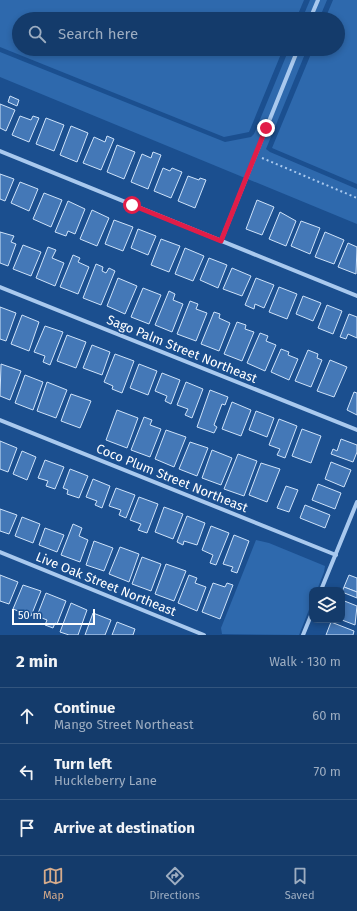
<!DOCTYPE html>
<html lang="en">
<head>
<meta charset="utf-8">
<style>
  body { margin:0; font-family:"Fira Sans",sans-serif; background:#214673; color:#f1f3f6 }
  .controls { position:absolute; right:12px; bottom:12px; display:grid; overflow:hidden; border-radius:8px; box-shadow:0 2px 6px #0003 }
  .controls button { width:36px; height:36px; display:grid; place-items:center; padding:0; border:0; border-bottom:1px solid #33557e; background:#143b6b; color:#f1f3f6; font:20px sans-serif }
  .scale { position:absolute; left:12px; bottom:10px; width:83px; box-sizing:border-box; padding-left:4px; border:2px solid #fff; border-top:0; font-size:11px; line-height:14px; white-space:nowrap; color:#fff; -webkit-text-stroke:3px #1b4f8f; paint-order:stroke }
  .stop { position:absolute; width:12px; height:12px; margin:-9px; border:3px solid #e11d48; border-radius:50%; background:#fff }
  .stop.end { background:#e11d48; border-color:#fff; box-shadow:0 1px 4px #0008 }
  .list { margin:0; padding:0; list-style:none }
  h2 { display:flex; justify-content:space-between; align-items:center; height:52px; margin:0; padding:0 16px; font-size:17px }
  h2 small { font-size:13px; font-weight:400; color:#9dadc1 }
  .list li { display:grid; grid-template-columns:26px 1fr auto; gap:12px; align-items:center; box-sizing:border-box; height:56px; padding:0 16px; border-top:1px solid #33557e }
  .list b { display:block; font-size:15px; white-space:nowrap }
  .list p { margin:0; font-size:13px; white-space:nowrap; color:#9dadc1 }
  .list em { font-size:13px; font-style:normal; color:#9dadc1 }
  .icon { flex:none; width:22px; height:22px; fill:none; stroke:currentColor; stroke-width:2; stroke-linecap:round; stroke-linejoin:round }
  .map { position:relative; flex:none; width:357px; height:635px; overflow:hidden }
  .search { position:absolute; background:#143b6b; box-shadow:0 2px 6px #0003; left:12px; right:12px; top:12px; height:44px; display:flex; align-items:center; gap:10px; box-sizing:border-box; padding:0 14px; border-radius:22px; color:#9dadc1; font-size:15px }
  .sheet { height:220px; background:#143b6b }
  nav { display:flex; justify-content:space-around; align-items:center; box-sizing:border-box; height:56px; border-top:1px solid #33557e; background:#143b6b; font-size:11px; color:#9dadc1 }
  nav a { display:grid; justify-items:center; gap:2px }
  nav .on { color:#d6ab8b }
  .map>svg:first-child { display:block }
</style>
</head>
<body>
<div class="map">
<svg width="357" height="635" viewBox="0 0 357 635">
  <rect width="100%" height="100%" fill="#1b4f8f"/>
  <!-- green -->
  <g fill="#2e69ad">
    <polygon points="0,0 304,0 296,19 19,19 19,49 283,49 249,132 224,137 0,47"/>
    <polygon points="310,0 327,0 319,19 302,19"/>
    <polygon points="333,0 357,0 357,184 272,148 313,49 338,49 338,19 325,19"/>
    <polygon points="289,49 307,49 266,149 270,152 357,189 357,224 0,77 0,52 225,142 251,137 254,134"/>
    <polygon points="256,540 269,543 325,566 324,572 317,590 312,590 312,602 299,635 222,634 221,628"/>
  </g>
  <!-- building -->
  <g fill="#4478b7" stroke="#cfe3fa">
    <polygon points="10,96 19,100 17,106 8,102"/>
    <polygon points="0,104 15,110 6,131 0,128"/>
    <polygon points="20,116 31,120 33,116 39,118 29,142 12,135"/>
    <polygon points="46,118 64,125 54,151 36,144"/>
    <polygon points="71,126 88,133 77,162 60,155"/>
    <polygon points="107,136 114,139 101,170 83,163 94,137 105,142"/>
    <polygon points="117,145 135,152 124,179 107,172"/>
    <polygon points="153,152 161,155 148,189 131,182 142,154 151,158"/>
    <polygon points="163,168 170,171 172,168 182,172 171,198 154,191"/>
    <polygon points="0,174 14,179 5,201 0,199"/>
    <polygon points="188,176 199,180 200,178 206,180 195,208 178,201"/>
    <polygon points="20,182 38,189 29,211 11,203"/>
    <polygon points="44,193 62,200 51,227 33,219"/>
    <polygon points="257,200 274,207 262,235 246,229"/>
    <polygon points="68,201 85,209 75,234 68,231 66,236 55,232"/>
    <polygon points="92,210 109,218 97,246 80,239"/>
    <polygon points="280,212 296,221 286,246 269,239"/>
    <polygon points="114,220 133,227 123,251 105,244"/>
    <polygon points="301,221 320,228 310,254 291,246"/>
    <polygon points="138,229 156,236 148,255 131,248"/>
    <polygon points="0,232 14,236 11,242 16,244 8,266 0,263"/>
    <polygon points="325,232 344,240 334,264 315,257"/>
    <polygon points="161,239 180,246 169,272 151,265"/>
    <polygon points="348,243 357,247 356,274 338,267"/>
    <polygon points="23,245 41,252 31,276 13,269"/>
    <polygon points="48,247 56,250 52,258 64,263 55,286 36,278"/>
    <polygon points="185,248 204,256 193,281 175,274"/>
    <polygon points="73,255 80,258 78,262 89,267 78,294 60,287"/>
    <polygon points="209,258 227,265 218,288 200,280"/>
    <polygon points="96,264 103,267 102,271 106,273 109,268 115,271 101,305 83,298"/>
    <polygon points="232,268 251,276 242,296 223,289"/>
    <polygon points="118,278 137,286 125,314 107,306"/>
    <polygon points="256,278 274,285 264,308 255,304 254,309 245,305"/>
    <polygon points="279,287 297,294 287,319 269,312"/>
    <polygon points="143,288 161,295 149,324 131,317"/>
    <polygon points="169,291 175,294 173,300 183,304 172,332 155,325"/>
    <polygon points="303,296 321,303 313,321 296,314"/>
    <polygon points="190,301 198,304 196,309 207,313 196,341 177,334"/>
    <polygon points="327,305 342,311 333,334 318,328"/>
    <polygon points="0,307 16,313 6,341 0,339"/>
    <polygon points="214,312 220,314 219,318 230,323 219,351 201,344"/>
    <polygon points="349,314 357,317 357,338 348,334 346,339 340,337"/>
    <polygon points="22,315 39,322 29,351 11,344"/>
    <polygon points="237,322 246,325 245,329 254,332 242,361 224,354"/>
    <polygon points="45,326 63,332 50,365 43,362 45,356 34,352"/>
    <polygon points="260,333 268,336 266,341 276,345 265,371 247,363"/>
    <polygon points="67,335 86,342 76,368 57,361"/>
    <polygon points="92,345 110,352 102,375 83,368"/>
    <polygon points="281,349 289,352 288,355 298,359 289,380 271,372"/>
    <polygon points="308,350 318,354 317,358 322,360 311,387 295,381"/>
    <polygon points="115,354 134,361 122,393 112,389 113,386 104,382"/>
    <polygon points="330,360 347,367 334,397 317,391"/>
    <polygon points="1,364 21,371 10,400 0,396"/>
    <polygon points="139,364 157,371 148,395 130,388"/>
    <polygon points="162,373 180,380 171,404 165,401 167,396 155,391"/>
    <polygon points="25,375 43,382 33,410 15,403"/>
    <polygon points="47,382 67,390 56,418 37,411"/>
    <polygon points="186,382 203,389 192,418 185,415 188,409 177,405"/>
    <polygon points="210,390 228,397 225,405 222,404 214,425 217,427 214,433 197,427"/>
    <polygon points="354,392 357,393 357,415 347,410"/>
    <polygon points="71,394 91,401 80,428 61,421"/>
    <polygon points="232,402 251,410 241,436 222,429"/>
    <polygon points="117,410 138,418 127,448 106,440"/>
    <polygon points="256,411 274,418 267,437 249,430"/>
    <polygon points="144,417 152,420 150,425 161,429 150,457 131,450"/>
    <polygon points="279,419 297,426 285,458 277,455 280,449 269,445"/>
    <polygon points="302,429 321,436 311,463 292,456"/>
    <polygon points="166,430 186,437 174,467 155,459"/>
    <polygon points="341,439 357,445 357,452 353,462 331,454 333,449 337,451"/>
    <polygon points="0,441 17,448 8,472 0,469"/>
    <polygon points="190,442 208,448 197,476 179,469"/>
    <polygon points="212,450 232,458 221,485 202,478"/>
    <polygon points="22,451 36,457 27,480 13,474"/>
    <polygon points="238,454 257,461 244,496 224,489"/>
    <polygon points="45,460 64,467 55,489 46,486 48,481 38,478"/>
    <polygon points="331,462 351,470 344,487 325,479"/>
    <polygon points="261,463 280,469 267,502 249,495"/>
    <polygon points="70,469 88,476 79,498 67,494 68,490 63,488"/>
    <polygon points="93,479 110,486 102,508 95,505 97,501 86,497"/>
    <polygon points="318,484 341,493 335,509 312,500"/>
    <polygon points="286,486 298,490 289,512 277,508"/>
    <polygon points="116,488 135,495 126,518 119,515 121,510 109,506"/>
    <polygon points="139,497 158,504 147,533 138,530 141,524 130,520"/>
    <polygon points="305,505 330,515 325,528 300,518"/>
    <polygon points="164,507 183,514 173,539 155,532"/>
    <polygon points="0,509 17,515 9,534 0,531"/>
    <polygon points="187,516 205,523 197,545 184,541 183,545 177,542"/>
    <polygon points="22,517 40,524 33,543 15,536"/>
    <polygon points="73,524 82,528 79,536 88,540 80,562 61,555"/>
    <polygon points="211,526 229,533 216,565 210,563 213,555 202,550"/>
    <polygon points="45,528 64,535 57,552 39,545"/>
    <polygon points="234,535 249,541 237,573 231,571 233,567 223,564"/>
    <polygon points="94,541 113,548 104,571 86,565"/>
    <polygon points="120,547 139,554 129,582 109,574"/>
    <polygon points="142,557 161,564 151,591 132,584"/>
    <polygon points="166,564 186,571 174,601 155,594"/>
    <polygon points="0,575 18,582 9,604 0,601"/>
    <polygon points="189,575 197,578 195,583 206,587 197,611 178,603"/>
    <polygon points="349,575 357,578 357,592 344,587"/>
    <polygon points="213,583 225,587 227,583 233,585 220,619 202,612"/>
    <polygon points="23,585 41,591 31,616 13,609"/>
    <polygon points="344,587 357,592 357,598 342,592"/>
    <polygon points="46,593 66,601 57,624 55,623 53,628 45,625 47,620 37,616"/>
    <polygon points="342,600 357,606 355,625 342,620"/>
    <polygon points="71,603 87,610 78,635 69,635 60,632"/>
    <polygon points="93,613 111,620 105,635 85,635"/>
    <polygon points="117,622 135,629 133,635 112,635"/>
    <polygon points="331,622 354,631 353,635 326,635"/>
  </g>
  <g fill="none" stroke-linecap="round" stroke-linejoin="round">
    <!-- path -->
    <polyline stroke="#a9c9ee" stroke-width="2" stroke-dasharray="2 3" stroke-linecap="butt" points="262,158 357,198"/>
    <!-- street -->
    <g stroke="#a9c9ee" stroke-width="4">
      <polyline points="310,19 318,0"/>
      <polyline points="0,151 357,296"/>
      <polyline points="221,241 298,49"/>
      <polyline points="0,287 357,430"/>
      <polyline points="0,420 336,555"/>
      <polyline points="0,552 204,635"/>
      <polyline points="321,590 357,502"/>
      <polyline points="303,635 312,613"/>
    </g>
  </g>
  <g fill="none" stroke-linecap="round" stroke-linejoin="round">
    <!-- route -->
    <polyline stroke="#e11d48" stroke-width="5" points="132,205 221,241 266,128"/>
  </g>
  <g text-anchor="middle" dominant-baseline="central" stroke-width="3" stroke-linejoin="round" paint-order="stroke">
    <!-- street labels -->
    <g font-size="13" fill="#fff" stroke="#1b4f8f">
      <text transform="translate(182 349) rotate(22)">Sago Palm Street Northeast</text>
      <text transform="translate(172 478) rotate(22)">Coco Plum Street Northeast</text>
      <text transform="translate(106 584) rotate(22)">Live Oak Street Northeast</text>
    </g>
  </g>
</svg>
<div class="controls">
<button><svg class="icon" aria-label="layers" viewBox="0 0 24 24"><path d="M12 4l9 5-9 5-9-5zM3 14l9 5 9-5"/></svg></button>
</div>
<div class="scale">50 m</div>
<div class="stop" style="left:132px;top:205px"></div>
<div class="stop end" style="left:266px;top:128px"></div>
<div class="search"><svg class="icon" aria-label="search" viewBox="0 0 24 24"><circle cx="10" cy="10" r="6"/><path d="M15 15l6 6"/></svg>Search here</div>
</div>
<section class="sheet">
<h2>2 min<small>Walk · 130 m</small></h2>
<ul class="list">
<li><svg class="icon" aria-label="ahead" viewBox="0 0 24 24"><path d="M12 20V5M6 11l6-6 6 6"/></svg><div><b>Continue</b><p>Mango Street Northeast</p></div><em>60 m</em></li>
<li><svg class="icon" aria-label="left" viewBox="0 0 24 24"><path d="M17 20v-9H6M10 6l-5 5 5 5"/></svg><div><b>Turn left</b><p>Huckleberry Lane</p></div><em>70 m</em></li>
<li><svg class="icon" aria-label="arrive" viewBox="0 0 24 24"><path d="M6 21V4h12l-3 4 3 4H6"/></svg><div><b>Arrive at destination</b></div></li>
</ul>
</section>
<nav>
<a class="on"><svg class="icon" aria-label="map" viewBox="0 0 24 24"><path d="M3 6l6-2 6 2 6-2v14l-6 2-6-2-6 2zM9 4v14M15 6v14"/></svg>Map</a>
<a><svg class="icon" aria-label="directions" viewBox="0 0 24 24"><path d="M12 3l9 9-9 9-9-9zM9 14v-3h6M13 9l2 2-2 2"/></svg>Directions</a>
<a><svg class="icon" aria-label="saved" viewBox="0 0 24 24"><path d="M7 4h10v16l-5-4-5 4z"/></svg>Saved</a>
</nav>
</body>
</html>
